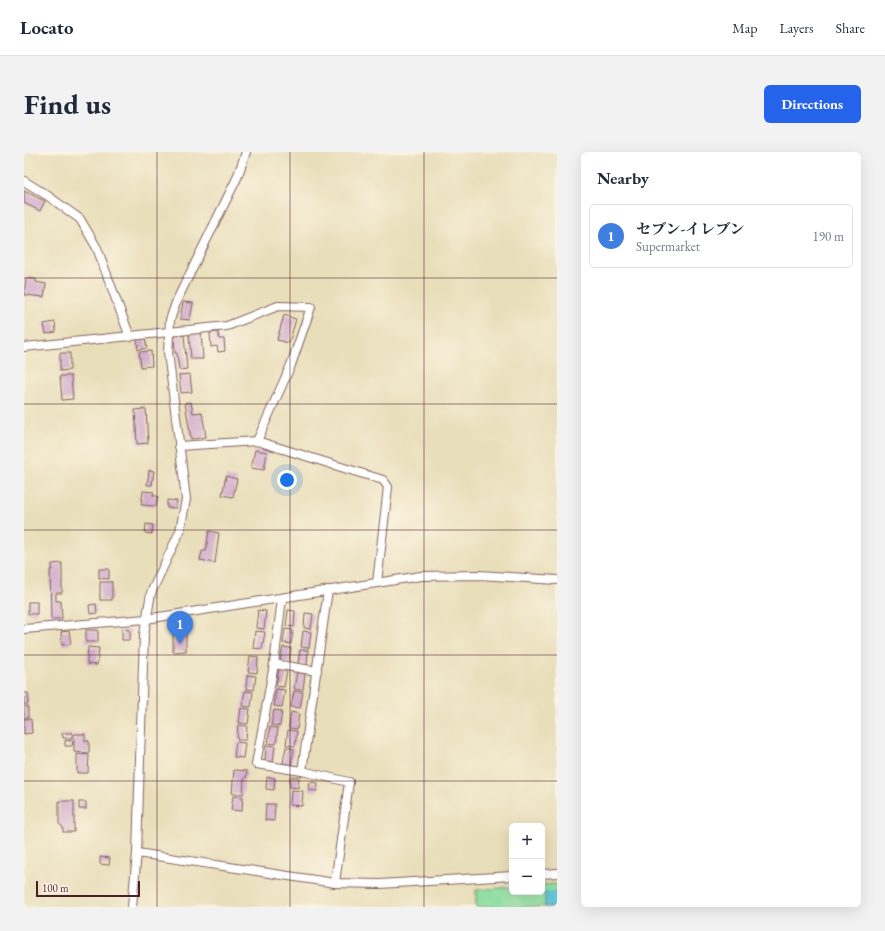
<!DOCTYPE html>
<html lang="en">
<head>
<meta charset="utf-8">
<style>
  body { margin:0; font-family:"EB Garamond","Noto Serif JP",serif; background:#f2f2f3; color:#1f2937 }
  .controls { position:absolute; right:12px; bottom:12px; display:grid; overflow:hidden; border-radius:6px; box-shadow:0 4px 16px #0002 }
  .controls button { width:36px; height:36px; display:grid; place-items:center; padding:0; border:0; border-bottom:1px solid #e0e1e3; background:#fff; color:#1f2937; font:20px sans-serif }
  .scale { position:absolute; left:12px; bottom:10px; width:104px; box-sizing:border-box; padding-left:4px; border:2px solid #4a1f2b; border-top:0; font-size:11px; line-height:14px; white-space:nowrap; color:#4a1f2b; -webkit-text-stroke:3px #fcf5e5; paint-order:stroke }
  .you { position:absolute; left:263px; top:328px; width:14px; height:14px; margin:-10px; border:3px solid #fff; border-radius:50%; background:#1a73e8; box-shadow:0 0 0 6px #1a73e833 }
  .badge { display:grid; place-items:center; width:26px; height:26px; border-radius:50%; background:#2563eb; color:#fff; font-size:13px; font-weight:700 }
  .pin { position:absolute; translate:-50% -33px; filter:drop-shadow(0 1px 2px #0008) }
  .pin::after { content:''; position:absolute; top:21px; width:14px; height:12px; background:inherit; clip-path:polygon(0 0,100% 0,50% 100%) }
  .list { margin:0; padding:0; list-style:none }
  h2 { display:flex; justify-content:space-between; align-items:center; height:52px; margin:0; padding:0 16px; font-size:17px }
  h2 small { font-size:13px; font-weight:400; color:#747a83 }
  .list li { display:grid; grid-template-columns:26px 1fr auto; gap:12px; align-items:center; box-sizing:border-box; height:64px; margin:0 8px 8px; padding:0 8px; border:1px solid #e0e1e3; border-radius:6px }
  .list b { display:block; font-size:15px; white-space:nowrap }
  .list p { margin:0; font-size:13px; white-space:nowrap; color:#747a83 }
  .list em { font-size:13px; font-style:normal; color:#747a83 }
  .map { position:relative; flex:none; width:533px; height:755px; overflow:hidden; border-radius:6px }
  header { display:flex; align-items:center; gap:24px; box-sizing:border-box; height:56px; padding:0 20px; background:#fff; border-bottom:1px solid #e0e1e3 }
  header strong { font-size:19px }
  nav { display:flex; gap:22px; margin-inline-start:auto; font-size:14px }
  .intro { display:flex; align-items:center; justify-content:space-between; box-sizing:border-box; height:96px; padding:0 24px }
  h1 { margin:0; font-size:28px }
  .button { padding:10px 18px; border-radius:6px; background:#2563eb; color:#fff; font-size:14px; font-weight:700 }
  main { display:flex; gap:24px; padding:0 24px }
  aside { flex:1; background:#fff; border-radius:6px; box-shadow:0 4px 16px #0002 }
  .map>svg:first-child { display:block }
</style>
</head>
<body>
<header>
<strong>Locato</strong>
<nav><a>Map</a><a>Layers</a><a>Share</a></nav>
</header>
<div class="intro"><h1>Find us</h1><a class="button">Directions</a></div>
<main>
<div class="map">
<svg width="533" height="755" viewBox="0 0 533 755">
  <rect width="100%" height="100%" fill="#fcf5e5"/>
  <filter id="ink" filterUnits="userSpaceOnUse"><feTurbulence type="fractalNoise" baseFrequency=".025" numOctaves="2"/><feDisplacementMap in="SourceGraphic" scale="8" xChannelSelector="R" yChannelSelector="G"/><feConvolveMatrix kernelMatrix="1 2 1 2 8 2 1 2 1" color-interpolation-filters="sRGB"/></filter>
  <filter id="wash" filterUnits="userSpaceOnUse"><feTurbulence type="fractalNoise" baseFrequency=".012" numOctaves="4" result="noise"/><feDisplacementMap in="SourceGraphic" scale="16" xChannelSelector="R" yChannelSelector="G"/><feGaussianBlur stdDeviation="0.9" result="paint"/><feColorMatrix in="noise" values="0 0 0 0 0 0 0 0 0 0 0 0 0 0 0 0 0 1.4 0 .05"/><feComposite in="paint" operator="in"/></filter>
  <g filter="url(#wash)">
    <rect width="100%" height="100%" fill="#e9deba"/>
    <!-- green -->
    <polygon fill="#8adea0" stroke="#6a7e66" points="533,732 533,755 452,755 452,738 488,735 488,740 518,740 518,733"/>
    <!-- water -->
    <polygon fill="#59c1d6" stroke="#527080" points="533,739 533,755 521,755 521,740"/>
    <g id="blocks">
      <!-- building -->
      <g fill="#d2accc">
        <polygon points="0,39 21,49 16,59 0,51"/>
        <polygon points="2,126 12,127 12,130 22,132 20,145 0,143"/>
        <polygon points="159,150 169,151 166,168 156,167"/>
        <polygon points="260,163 272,167 265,191 253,188"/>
        <polygon points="31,170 32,180 22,182 20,172"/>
        <polygon points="177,180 179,207 167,207 165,181"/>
        <polygon points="194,180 195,187 200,187 201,199 194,200 193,194 187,195 186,181"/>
        <polygon points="160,183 163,217 155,218 153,201 151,201 150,184"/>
        <polygon points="121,186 123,196 114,198 113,188"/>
        <polygon points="127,199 128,214 117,215 115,200"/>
        <polygon points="36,201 46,201 46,218 36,219"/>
        <polygon points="166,222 168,240 157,241 155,223"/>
        <polygon points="36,224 47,224 49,247 38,248"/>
        <polygon points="167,250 169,261 178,260 182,285 167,287 161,251"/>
        <polygon points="122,257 124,291 113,292 111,258"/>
        <polygon points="231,298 243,300 240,318 227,316"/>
        <polygon points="125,318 130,319 128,333 123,333"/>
        <polygon points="202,324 213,327 209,345 198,343"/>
        <polygon points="119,339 130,340 129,344 134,344 132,354 117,353"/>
        <polygon points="143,348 153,349 152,356 143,356"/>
        <polygon points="122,372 129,373 128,382 121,381"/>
        <polygon points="185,379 195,381 191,411 176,408 178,399 182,399"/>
        <polygon points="38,411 38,441 32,441 32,449 37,449 38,467 27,467 26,418 28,418 28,412"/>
        <polygon points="75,417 85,417 85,427 75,426"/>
        <rect x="76" y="430" width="12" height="18"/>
        <rect x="4" y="450" width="9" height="12"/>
        <polygon points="72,452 73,461 66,462 65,453"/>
        <polygon points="234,458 242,459 240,477 232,476"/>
        <polygon points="264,458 271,459 270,475 262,474"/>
        <polygon points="281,461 289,462 287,477 280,476"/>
        <polygon points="98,477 106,478 106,488 98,488"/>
        <polygon points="261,477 269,478 267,492 259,491"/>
        <rect x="62" y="478" width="12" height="12"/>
        <polygon points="45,479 47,492 38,493 37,480"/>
        <polygon points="231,479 241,480 238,497 229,496"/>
        <polygon points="279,479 287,480 285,496 277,495"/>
        <polygon points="149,480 162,480 162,499 149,500"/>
        <polygon points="64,495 75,496 73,513 63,512"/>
        <polygon points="259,495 267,496 265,511 256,510"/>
        <polygon points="276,498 284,498 283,513 274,512"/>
        <polygon points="226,504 234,505 233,521 224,520"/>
        <polygon points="255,517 263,518 260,535 252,534"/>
        <polygon points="273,520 281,522 279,538 270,537"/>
        <polygon points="223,523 232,524 230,538 222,537"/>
        <polygon points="252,537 261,538 258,555 250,554"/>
        <polygon points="221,539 229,540 227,555 218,554"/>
        <polygon points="270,539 279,540 276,556 267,555"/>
        <rect x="0" y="541" width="4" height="11"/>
        <polygon points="0,554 4,554 4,565 0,566"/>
        <polygon points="217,556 226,557 224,572 215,571"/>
        <polygon points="250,558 258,559 256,574 247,573"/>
        <polygon points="267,560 275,562 273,577 265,576"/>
        <polygon points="0,567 7,567 8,581 0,582"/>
        <polygon points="214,573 223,574 222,588 213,588"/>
        <polygon points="246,575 254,576 252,592 244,591"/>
        <polygon points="264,578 273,579 271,594 262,593"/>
        <polygon points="38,581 48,581 48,586 39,586"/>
        <polygon points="50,582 61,582 61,589 65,589 65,601 50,600"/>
        <polygon points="41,588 49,589 48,594 41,594"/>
        <polygon points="212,590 221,591 219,606 210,605"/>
        <polygon points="242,593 251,594 249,610 241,610"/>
        <polygon points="262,595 270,597 267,613 259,611"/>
        <polygon points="53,602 65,603 64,621 53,621"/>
        <polygon points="210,618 223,619 222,626 220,626 219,642 208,642"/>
        <polygon points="243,625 251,626 250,638 242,637"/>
        <polygon points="266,625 275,625 274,636 266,635"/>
        <polygon points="286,630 294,631 293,639 285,638"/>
        <polygon points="267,638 279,639 278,654 266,653"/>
        <polygon points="209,644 219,645 218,659 207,658"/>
        <polygon points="35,649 50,649 50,680 39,680 39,675 35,672"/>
        <rect x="55" y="650" width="7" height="7"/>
        <polygon points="242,652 251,652 250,669 241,668"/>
        <polygon points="76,705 86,706 85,713 76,712"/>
      </g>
    </g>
  </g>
  <g filter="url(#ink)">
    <use href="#blocks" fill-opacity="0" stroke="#82625d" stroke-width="1"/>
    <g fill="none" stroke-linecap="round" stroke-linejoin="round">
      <defs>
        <g id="minor">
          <polyline points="0,29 24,44 56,67 73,96 106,185"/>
          <polyline points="0,195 203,174 254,154 287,155 267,213 233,289"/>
          <polyline points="155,294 233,289 359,328 364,335 353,431"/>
          <polyline points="258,446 250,512 232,612 278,619 325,630 311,731"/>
          <polyline points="0,477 122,467 397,424 455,423 533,428"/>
          <polyline points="250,512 293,519"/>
          <polyline points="278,619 304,438"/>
          <polyline points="113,701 311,731 356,732 488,724"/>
          <polyline points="518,722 533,721"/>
          <polyline points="108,755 113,701 120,482 127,441 156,379 162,347 144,200 146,168 153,148 213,26 222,0"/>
        </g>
      </defs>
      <!-- minor casing -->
      <use href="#minor" stroke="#82625d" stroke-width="10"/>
      <!-- minor -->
      <use href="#minor" stroke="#fff" stroke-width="8"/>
    </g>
  </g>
  <!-- grid -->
  <path fill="none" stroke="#4a1f2b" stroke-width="1" stroke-opacity="0.55" d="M133,0V755M266,0V755M400,0V755M0,126H533M0,252H533M0,378H533M0,503H533M0,629H533"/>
</svg>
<div class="controls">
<button>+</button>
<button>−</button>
</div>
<div class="scale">100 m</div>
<div class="you"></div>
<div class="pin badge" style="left:156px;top:492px;background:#3f7fe0">1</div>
</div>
<aside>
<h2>Nearby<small></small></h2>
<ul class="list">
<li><span class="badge" style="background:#3f7fe0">1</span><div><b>セブン-イレブン</b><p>Supermarket</p></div><em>190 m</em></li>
</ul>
</aside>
</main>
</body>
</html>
